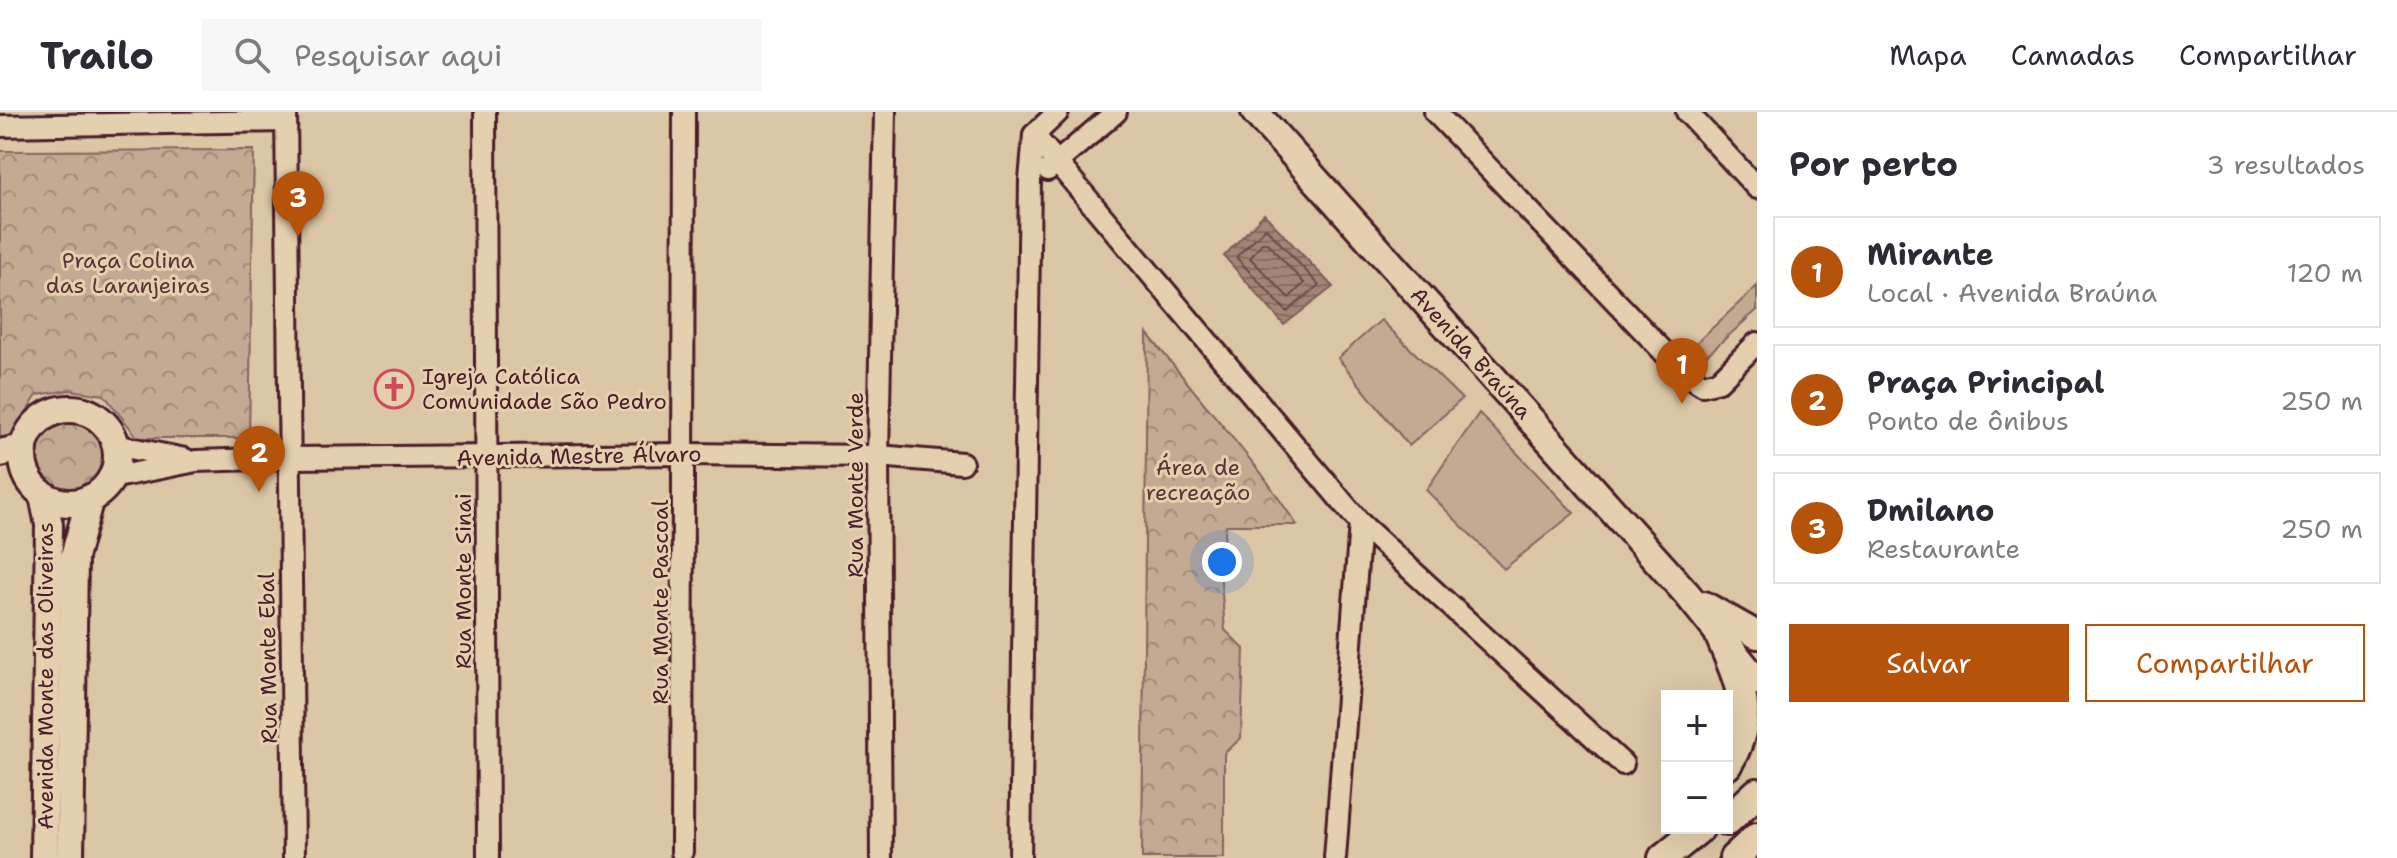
<!DOCTYPE html>
<html lang="pt">
<head>
<meta charset="utf-8">
<style>
  body { margin:0; font-family:"Shantell Sans",sans-serif; background:#f7f7f7; color:#2b2b33 }
  .controls { position:absolute; right:24px; bottom:24px; display:grid; overflow:hidden; border-radius:0px; box-shadow:0 8px 32px #0002 }
  .controls button { width:72px; height:72px; display:grid; place-items:center; padding:0; border:0; border-bottom:2px solid #e1e1e2; background:#fff; color:#2b2b33; font:40px sans-serif }
  .you { position:absolute; left:1222px; top:450px; width:28px; height:28px; margin:-20px; border:6px solid #fff; border-radius:50%; background:#1a73e8; box-shadow:0 0 0 12px #1a73e833 }
  .badge { display:grid; place-items:center; width:52px; height:52px; border-radius:50%; background:#b45309; color:#fff; font-size:26px; font-weight:700 }
  .pin { position:absolute; translate:-50% -66px; filter:drop-shadow(0 2px 4px #0008) }
  .pin::after { content:''; position:absolute; top:42px; width:28px; height:24px; background:inherit; clip-path:polygon(0 0,100% 0,50% 100%) }
  .list { margin:0; padding:0; list-style:none }
  h2 { display:flex; justify-content:space-between; align-items:center; height:104px; margin:0; padding:0 32px; font-size:34px }
  h2 small { font-size:26px; font-weight:400; color:#7c7c81 }
  .list li { display:grid; grid-template-columns:52px 1fr auto; gap:24px; align-items:center; box-sizing:border-box; height:112px; margin:0 16px 16px; padding:0 16px; border:2px solid #e1e1e2; border-radius:0px }
  .list b { display:block; font-size:30px; white-space:nowrap }
  .list p { margin:0; font-size:26px; white-space:nowrap; color:#7c7c81 }
  .list em { font-size:26px; font-style:normal; color:#7c7c81 }
  .actions { display:flex; gap:16px; padding:24px 32px }
  .actions a { flex:1; padding:18px 0; border:2px solid #b45309; border-radius:0px; text-align:center; font-size:28px; color:#b45309 }
  .actions .main { background:#b45309; color:#fff }
  .icon { flex:none; width:44px; height:44px; fill:none; stroke:currentColor; stroke-width:2; stroke-linecap:round; stroke-linejoin:round }
  .map { position:relative; flex:none; width:1757px; height:746px; overflow:hidden }
  header { display:flex; align-items:center; gap:48px; box-sizing:border-box; height:112px; padding:0 40px; background:#fff; border-bottom:2px solid #e1e1e2 }
  header strong { font-size:38px }
  nav { display:flex; gap:44px; margin-inline-start:auto; font-size:28px }
  .search { width:560px; height:72px; background:#f7f7f7; display:flex; align-items:center; gap:20px; box-sizing:border-box; padding:0 28px; border-radius:0px; color:#7c7c81; font-size:30px }
  main { display:flex }
  aside { flex:1; background:#fff }
  .map>svg:first-child { display:block }
</style>
</head>
<body>
<header>
<strong>Trailo</strong>
<div class="search"><svg class="icon" aria-label="search" viewBox="0 0 24 24"><circle cx="10" cy="10" r="6"/><path d="M15 15l6 6"/></svg>Pesquisar aqui</div>
<nav><a>Mapa</a><a>Camadas</a><a>Compartilhar</a></nav>
</header>
<main>
<div class="map">
<svg width="1757" height="746" viewBox="0 0 1757 746">
  <defs>
    <pattern id="park-crowns" width="20" height="18" patternUnits="userSpaceOnUse" patternTransform="scale(2)"><rect width="20" height="18" fill="#c3aa92"/><path d="M2 6a3 3 0 1 1 6 0M12 15a3 3 0 1 1 6 0" fill="none" stroke="#a08a77"/></pattern>
    <pattern id="water-rules" width="6" height="5" patternUnits="userSpaceOnUse" patternTransform="scale(2)"><rect width="6" height="5" fill="#a38577"/><path d="M0 2.5h6" fill="none" stroke="#876c62"/></pattern>
  </defs>
  <rect width="100%" height="100%" fill="#dbc6a6"/>
  <filter id="ink" filterUnits="userSpaceOnUse"><feTurbulence type="fractalNoise" baseFrequency=".0125" numOctaves="2"/><feDisplacementMap in="SourceGraphic" scale="16" xChannelSelector="R" yChannelSelector="G"/><feConvolveMatrix kernelMatrix="1 2 1 2 8 2 1 2 1" color-interpolation-filters="sRGB"/></filter>
  <g filter="url(#ink)">
    <!-- green -->
    <g fill="#c3aa92" stroke="#86645e" stroke-width="2">
      <polygon points="1381,208 1462,287 1409,334 1338,246"/>
      <polygon points="1479,301 1574,401 1504,457 1426,378"/>
    </g>
    <!-- park -->
    <g fill="url(#park-crowns)" stroke="#86645e" stroke-width="2">
      <polygon points="254,38 249,326 138,326 104,283 70,278 37,283 7,332 0,332 0,39"/>
      <polygon points="1757,174 1757,198 1705,245 1693,234"/>
      <polygon points="1147,221 1262,362 1297,413 1226,413 1220,458 1225,518 1244,537 1241,626 1224,642 1224,746 1142,746"/>
      <circle cx="72" cy="342" r="35"/>
    </g>
    <!-- water -->
    <polygon fill="url(#water-rules)" stroke="#7f5c59" stroke-width="2" points="1264,102 1333,175 1284,213 1224,144"/>
    <g fill="none" stroke-linecap="round" stroke-linejoin="round">
      <!-- shore -->
      <g stroke="#6e4849" stroke-width="2">
        <polygon points="1266,116 1319,173 1287,200 1236,145"/>
        <polygon points="1262,131 1267,131 1304,171 1289,186 1250,146"/>
      </g>
      <defs>
        <g id="minor">
          <polyline points="286,0 294,746"/>
          <polyline points="485,0 488,746"/>
          <polyline points="1435,0 1683,260 1703,273 1719,269 1757,231"/>
          <polyline points="1687,0 1757,76"/>
          <polyline points="0,14 286,9"/>
          <polyline points="1034,23 1360,411 1623,652"/>
          <polyline points="1048,58 1116,0"/>
          <polyline points="115,333 185,347"/>
          <polyline points="111,366 196,349 291,346 685,342 878,344 962,351"/>
          <polyline points="682,740 684,0"/>
          <polyline points="881,746 878,344 885,0"/>
          <polyline points="1020,746 1030,68 1034,23 1058,0"/>
          <polyline points="1335,746 1360,411"/>
        </g>
        <g id="tertiary">
          <polyline points="1255,0 1687,482 1757,569"/>
          <circle cx="70" cy="344" r="47"/>
          <polyline points="0,341 24,336"/>
          <polyline points="43,383 49,413 44,746"/>
          <polyline points="1704,493 1757,523"/>
          <polyline points="70,746 74,445 90,386"/>
        </g>
        <g id="secondary">
          <path d="M1720,524C1740,572 1757,604 1727,653"/>
          <polyline points="1727,709 1757,681"/>
          <polyline points="1663,746 1700,716"/>
          <polyline points="1734,746 1757,725"/>
        </g>
      </defs>
      <!-- minor casing -->
      <use href="#minor" stroke="#4a1f2b" stroke-width="26"/>
      <!-- tertiary casing -->
      <use href="#tertiary" stroke="#4a1f2b" stroke-width="32"/>
      <!-- secondary casing -->
      <use href="#secondary" stroke="#4a1f2b" stroke-width="34"/>
      <!-- minor -->
      <use href="#minor" stroke="#e4d0ae" stroke-width="20"/>
      <!-- tertiary -->
      <use href="#tertiary" stroke="#e4d0ae" stroke-width="26"/>
      <!-- secondary -->
      <use href="#secondary" stroke="#e4d0ae" stroke-width="28"/>
    </g>
  </g>
  <!-- icons -->
  <defs>
    <symbol id="church-ring" viewBox="-11 -11 22 22"><circle r="9.5" fill="#e4d0ae" stroke="#d1495b" stroke-width="1.5"/><path d="M-1.2-6h2.4v3.5h3.3v2.4h-3.3V6h-2.4V-.1h-3.3v-2.4h3.3Z" fill="#d1495b"/></symbol>
  </defs>
  <g fill-rule="evenodd">
    <use href="#church-ring" x="372" y="255" width="44" height="44"/>
  </g>
  <g text-anchor="middle" dominant-baseline="central" stroke-width="6" stroke-linejoin="round" paint-order="stroke">
    <!-- park labels -->
    <g font-size="22" fill="#5c343a" stroke="#e4d0ae">
      <text x="128" y="148">Praça Colina<tspan x="128" dy="25">das Laranjeiras</tspan></text>
      <text x="1198" y="355">Área de<tspan x="1198" dy="25">recreação</tspan></text>
    </g>
    <!-- street labels -->
    <g font-size="22" fill="#4a1f2b" stroke="#e4d0ae">
      <text transform="translate(1471 241) rotate(48)">Avenida Braúna</text>
      <text transform="translate(579 344) rotate(-1)">Avenida Mestre Álvaro</text>
      <text transform="translate(855 373) rotate(-90)">Rua Monte Verde</text>
      <text transform="translate(463 469) rotate(-90)">Rua Monte Sinai</text>
      <text transform="translate(660 490) rotate(-90)">Rua Monte Pascoal</text>
      <text transform="translate(268 546) rotate(-91)">Rua Monte Ebal</text>
      <text transform="translate(45 564) rotate(-90)">Avenida Monte das Oliveiras</text>
    </g>
    <!-- poi labels -->
    <g font-size="22" fill="#4a1f2b" stroke="#e4d0ae" text-anchor="start">
      <text x="422" y="264">Igreja Católica<tspan x="422" dy="25">Comunidade São Pedro</tspan></text>
    </g>
  </g>
</svg>
<div class="controls">
<button>+</button>
<button>−</button>
</div>
<div class="you"></div>
<div class="pin badge" style="left:1682px;top:292px">1</div>
<div class="pin badge" style="left:259px;top:380px">2</div>
<div class="pin badge" style="left:298px;top:125px">3</div>
</div>
<aside>
<h2>Por perto<small>3 resultados</small></h2>
<ul class="list">
<li><span class="badge">1</span><div><b>Mirante</b><p>Local · Avenida Braúna</p></div><em>120 m</em></li>
<li><span class="badge">2</span><div><b>Praça Principal</b><p>Ponto de ônibus</p></div><em>250 m</em></li>
<li><span class="badge">3</span><div><b>Dmilano</b><p>Restaurante</p></div><em>250 m</em></li>
</ul>
<div class="actions"><a class="main">Salvar</a><a>Compartilhar</a></div>
</aside>
</main>
</body>
</html>
